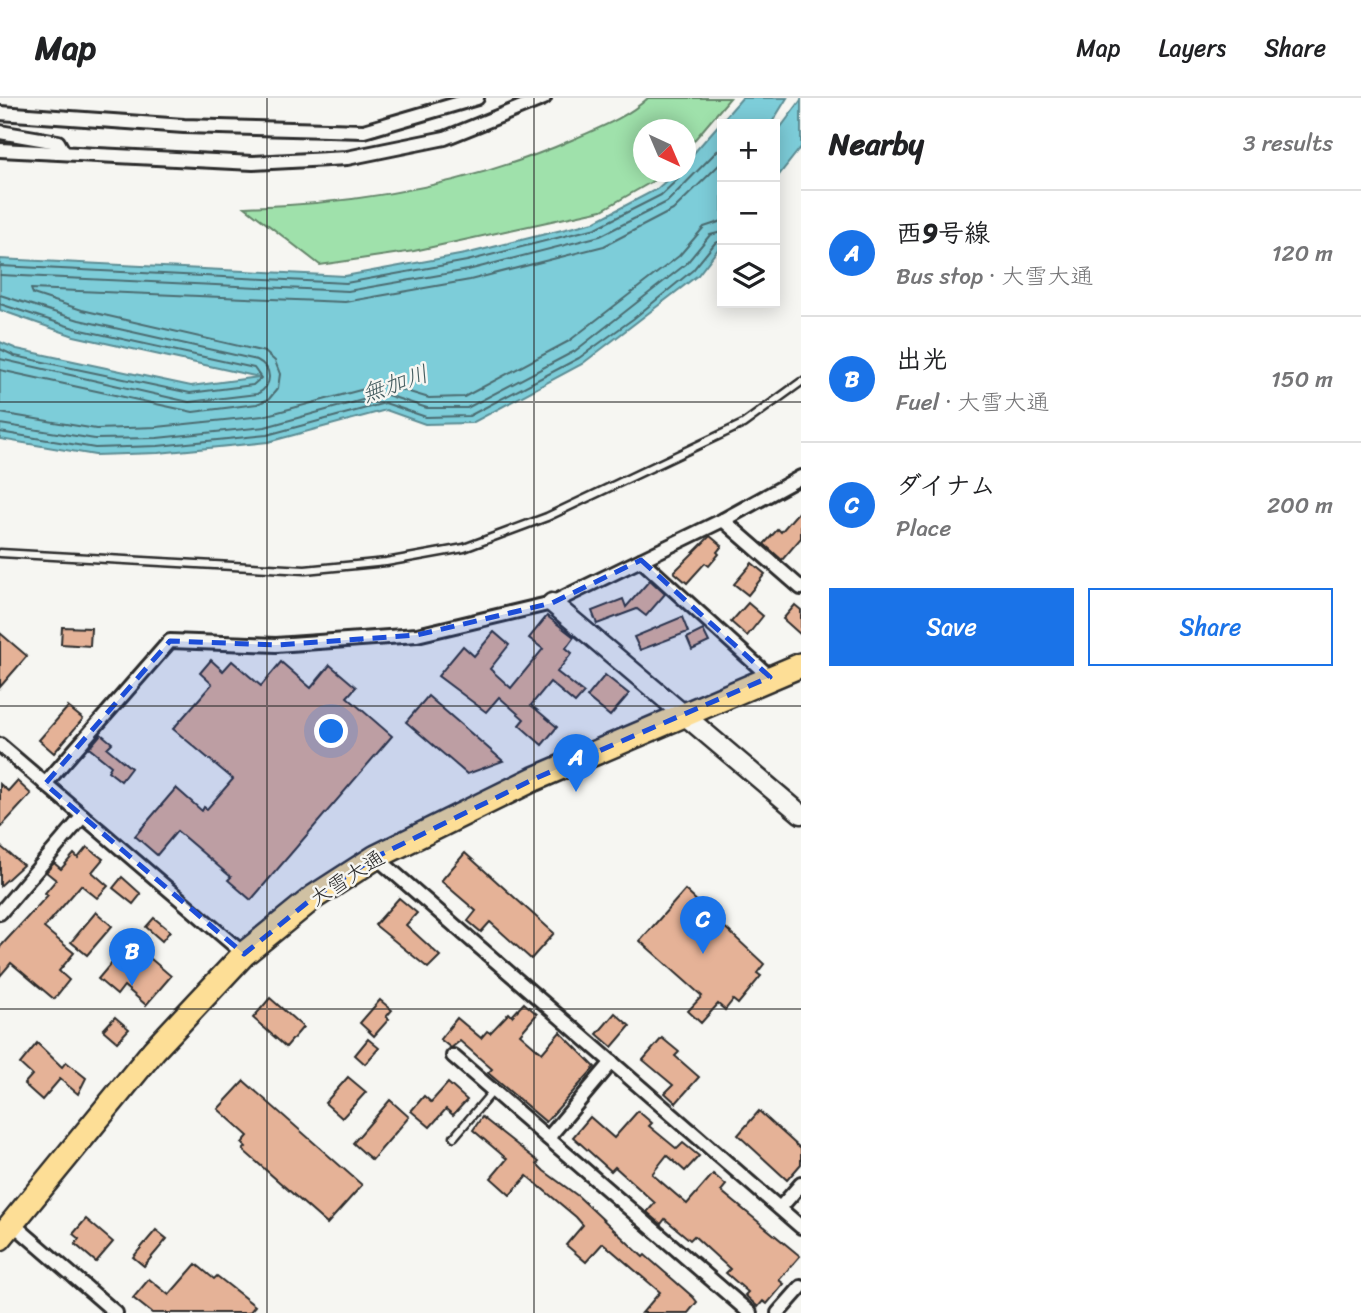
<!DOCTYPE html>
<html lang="en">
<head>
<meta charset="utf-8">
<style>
  body { margin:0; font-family:Sriracha,"Klee One",sans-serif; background:#f6f6f6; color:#202124 }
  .controls { position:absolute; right:21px; top:21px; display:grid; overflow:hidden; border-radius:0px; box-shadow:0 4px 18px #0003 }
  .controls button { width:63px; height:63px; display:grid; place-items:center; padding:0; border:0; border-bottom:2px solid #e0e0e0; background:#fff; color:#202124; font:35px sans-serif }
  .compass { position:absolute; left:633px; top:21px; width:63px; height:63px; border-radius:50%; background:#fff; box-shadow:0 4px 18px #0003; rotate:136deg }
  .you { position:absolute; left:332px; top:634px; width:24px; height:24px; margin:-18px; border:5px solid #fff; border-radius:50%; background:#1a73e8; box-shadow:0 0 0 10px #1a73e833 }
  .badge { display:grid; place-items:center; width:46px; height:46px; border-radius:50%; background:#1a73e8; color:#fff; font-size:23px; font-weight:700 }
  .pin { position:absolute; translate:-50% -58px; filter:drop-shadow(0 2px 4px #0008) }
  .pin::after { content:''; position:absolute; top:37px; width:24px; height:21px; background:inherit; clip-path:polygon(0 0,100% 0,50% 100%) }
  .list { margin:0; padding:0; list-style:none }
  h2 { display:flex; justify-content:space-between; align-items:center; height:91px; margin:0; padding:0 28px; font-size:30px }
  h2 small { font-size:23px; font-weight:400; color:#757577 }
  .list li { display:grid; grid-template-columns:46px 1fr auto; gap:21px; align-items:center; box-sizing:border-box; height:126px; padding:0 28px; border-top:2px solid #e0e0e0 }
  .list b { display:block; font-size:26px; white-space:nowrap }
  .list p { margin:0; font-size:23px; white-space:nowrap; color:#757577 }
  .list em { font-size:23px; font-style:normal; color:#757577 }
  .actions { display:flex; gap:14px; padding:21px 28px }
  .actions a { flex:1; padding:16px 0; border:2px solid #1a73e8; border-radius:0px; text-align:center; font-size:24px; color:#1a73e8 }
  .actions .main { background:#1a73e8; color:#fff }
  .icon { flex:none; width:38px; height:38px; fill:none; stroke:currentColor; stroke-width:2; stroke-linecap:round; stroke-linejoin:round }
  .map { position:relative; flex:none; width:801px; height:1215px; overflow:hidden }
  header { display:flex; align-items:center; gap:42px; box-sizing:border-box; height:98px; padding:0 35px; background:#fff; border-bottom:2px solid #e0e0e0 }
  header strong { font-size:33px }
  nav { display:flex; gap:38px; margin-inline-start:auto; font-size:24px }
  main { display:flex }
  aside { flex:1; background:#fff }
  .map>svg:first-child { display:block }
</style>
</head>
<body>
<header>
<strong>Map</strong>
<nav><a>Map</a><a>Layers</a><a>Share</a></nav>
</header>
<main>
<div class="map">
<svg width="801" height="1215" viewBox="0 0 801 1215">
  <rect width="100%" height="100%" fill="#f6f6f2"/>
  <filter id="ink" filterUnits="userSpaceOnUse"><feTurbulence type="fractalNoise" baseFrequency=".0143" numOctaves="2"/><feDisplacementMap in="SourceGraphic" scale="14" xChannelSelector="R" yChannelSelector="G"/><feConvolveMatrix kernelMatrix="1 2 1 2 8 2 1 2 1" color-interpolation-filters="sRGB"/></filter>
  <g filter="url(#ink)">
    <!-- green -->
    <path fill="#9fe1ab" stroke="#65866b" stroke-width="2" d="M648,0H730L686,52L685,32H643V74H663L653,83L602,112L414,153L320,167L245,109C358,106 470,87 574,41C601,29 626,20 648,0Z"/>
    <!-- water -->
    <g fill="#7dcdd9" stroke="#5c8c93" stroke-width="2">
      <polygon points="742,0 787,0 771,26 722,26 722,146 698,177 582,266 472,325 425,326 386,312 268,344 158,355 95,357 0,341 0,244 17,251 191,288 259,279 74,238 0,212 0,161 345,178 465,156 594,124 657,91 676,74 685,74 686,64"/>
      <polygon points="801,2 801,49 775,82 775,37"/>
    </g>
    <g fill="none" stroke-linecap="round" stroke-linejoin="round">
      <!-- shore -->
      <g stroke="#4c6c71" stroke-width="2">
        <polyline points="0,168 346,185 467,163 596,130 661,97 678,81 680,74"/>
        <polyline points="0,177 348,193 468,172 600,138 667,104 722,48"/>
        <path d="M0,197L79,222L257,262C273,270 273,288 257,296L189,304L0,261"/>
        <polyline points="0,206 77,231 254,270 261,280 253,287 190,295 15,258 0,251"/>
        <polyline points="0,272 193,314 257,306 269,301 278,290 280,276 275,263 265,254 82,212 33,196 31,191 345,204 470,182 604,148 673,112 722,64"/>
        <polyline points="0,315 96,331 157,329 263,318 383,286 429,300 464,299 569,243 679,158 704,129 722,123"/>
        <polyline points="0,326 95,341 157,340 265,329 384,296 427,310 467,310 575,253 686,166 710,137 722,134"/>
        <polyline points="0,334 95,350 158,348 267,337 385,305 426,319 469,318 579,260 633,221 693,172 715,145 722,143"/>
      </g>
    </g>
    <!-- building -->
    <g fill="#e5b297" stroke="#2b2b2b" stroke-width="2">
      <polygon points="801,411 801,440 782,462 764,446 778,431 781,434"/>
      <polygon points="710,438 722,448 717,454 719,456 709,468 705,465 687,485 674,474"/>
      <polygon points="752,465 765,476 748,497 734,486"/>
      <polygon points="650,482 665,496 646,518 637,511 597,526 592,513 623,501 626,509"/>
      <polygon points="748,505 763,518 747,538 731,524"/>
      <polygon points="795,507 801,512 801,537 783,521"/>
      <polygon points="547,518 574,539 566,550 572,555 557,574 584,595 575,605 550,584 531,607 557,629 542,647 519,627 524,621 499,599 486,614 438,578 463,548 474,558 494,534 509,547 490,571 511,590 543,551 529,540"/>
      <polygon points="682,519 688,534 640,552 634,539"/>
      <polygon points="62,529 91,530 90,548 61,546"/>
      <polygon points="703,532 709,544 692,552 687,540"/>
      <polygon points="0,535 27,558 0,589"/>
      <polygon points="211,562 223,573 232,563 261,588 281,564 311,590 330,567 356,589 347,599 392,638 251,802 228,782 231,779 177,733 157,757 135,738 176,690 202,713 204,709 207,711 233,681 173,631 212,586 200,575"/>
      <polygon points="605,577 629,596 610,618 587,599"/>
      <polygon points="428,598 503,663 467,676 406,624"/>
      <polygon points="68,609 83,621 54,655 39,642"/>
      <polygon points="101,636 112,645 107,650 131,670 121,683 108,673 111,668 89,650"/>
      <polygon points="17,683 31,696 0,730 0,686 8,693"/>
      <polygon points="0,748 23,767 0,788"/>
      <polygon points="87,749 103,761 92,774 108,788 97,800 81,787 44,830 74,855 59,873 69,882 54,901 11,865 0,878 0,849 48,797 45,795 56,782 46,774 54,765 61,771 74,756 78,760"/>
      <polygon points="465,755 554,835 531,861 490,824 481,834 468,823 476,813 441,783"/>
      <polygon points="122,779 141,796 133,806 113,790"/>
      <polygon points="685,792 764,866 757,875 761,878 738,906 733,902 725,912 718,906 701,925 688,913 702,898 640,843"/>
      <polygon points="399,800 417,815 406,827 440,858 428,870 375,827"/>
      <polygon points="96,814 112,828 87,857 71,844"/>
      <polygon points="154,820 170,833 162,843 146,829"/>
      <polygon points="130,843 171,878 146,907 124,888 117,897 98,881"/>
      <polygon points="270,900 303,929 286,949 253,920"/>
      <polygon points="380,902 392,912 386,919 389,921 374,938 360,925"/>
      <polygon points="524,905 537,916 520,936 542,955 560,934 595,969 546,1024 488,975 492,971 460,943 451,950 440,941 457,920 481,940 487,933 490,935 509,915 512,918"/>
      <polygon points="615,915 630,928 612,949 597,936"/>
      <polygon points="115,919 129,931 117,944 103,932"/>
      <polygon points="662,940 679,954 675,958 699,979 676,1005 665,995 673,987 643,962"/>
      <polygon points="368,941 379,950 365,966 355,957"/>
      <polygon points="37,945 62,969 66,964 86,980 78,996 60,981 42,1002 24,986 32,977 20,966"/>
      <polygon points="348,979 366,994 342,1020 325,1005"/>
      <polygon points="244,983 362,1087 327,1126 243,1052 246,1049 242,1045 248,1038 218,1011"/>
      <polygon points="448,985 467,1002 453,1017 446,1011 430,1029 411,1013 424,998 431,1004"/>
      <polygon points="390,1002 409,1019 372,1062 353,1045"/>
      <polygon points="638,1013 652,1025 649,1028 677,1051 683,1045 699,1058 685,1073 667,1057 652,1076 687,1106 713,1076 726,1087 721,1093 800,1158 779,1182 784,1186 767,1206 763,1203 758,1209 745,1197 748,1194 726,1175 730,1171 694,1138 690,1142 665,1121 661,1126 647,1114 655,1105 615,1069 611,1073 573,1039 590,1019 614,1040"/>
      <polygon points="759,1013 801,1051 801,1066 787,1082 738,1037"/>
      <polygon points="482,1019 539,1064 537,1066 544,1073 578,1098 643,1159 645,1157 693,1199 697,1204 688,1215 642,1215 660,1194 603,1145 586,1164 566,1147 583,1127 576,1119 527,1078 510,1097 491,1080 507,1061 473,1032"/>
      <polygon points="86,1121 113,1144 96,1164 75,1146 79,1141 73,1136"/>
      <polygon points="156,1132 167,1141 144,1168 133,1159"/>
      <polygon points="196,1166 214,1181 217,1178 255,1208 249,1215 152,1215 133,1200 149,1181 169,1197"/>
    </g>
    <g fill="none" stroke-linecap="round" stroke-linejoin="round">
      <defs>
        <g id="lane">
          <polyline points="0,455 305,472 386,464 464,450 547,419 743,326 801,284"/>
          <polyline points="454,1039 493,993"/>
        </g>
        <g id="street">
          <polyline points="0,15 184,28 364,33 477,0"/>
          <polyline points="0,34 58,44 63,53"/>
          <polyline points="0,52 253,65 347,60 445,40 544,0"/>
          <polyline points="723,422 801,490"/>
          <polyline points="641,462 770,579"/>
          <polyline points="0,647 244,856"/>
          <polyline points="45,686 170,543 276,547 417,537 552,505 723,422 801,379"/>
          <polyline points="376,759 801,1129"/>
          <polyline points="0,815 83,718"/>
          <polyline points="453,958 750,1215"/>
          <polyline points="548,1040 612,964"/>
          <polyline points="780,1110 801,1086"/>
          <polyline points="12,1125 116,1215"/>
          <polyline points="778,1215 801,1189"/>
        </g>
        <polyline id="secondary" points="552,505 801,716"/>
        <polyline id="highway" points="0,1140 154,952 244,856 314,799 376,759 534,681 801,567"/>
      </defs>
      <!-- lane casing -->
      <use href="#lane" stroke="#2b2b2b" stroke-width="11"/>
      <!-- street casing -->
      <use href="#street" stroke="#2b2b2b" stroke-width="18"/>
      <!-- secondary casing -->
      <use href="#secondary" stroke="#2b2b2b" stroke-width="23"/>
      <!-- highway casing -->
      <use href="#highway" stroke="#2b2b2b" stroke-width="28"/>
      <!-- lane -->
      <use href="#lane" stroke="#f6f6f2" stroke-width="6"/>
      <!-- street -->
      <use href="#street" stroke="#f6f6f2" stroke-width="12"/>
      <!-- secondary -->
      <use href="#secondary" stroke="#f6f6f2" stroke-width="18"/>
      <!-- highway -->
      <use href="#highway" stroke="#fdde96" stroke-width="23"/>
    </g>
  </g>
  <!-- marked area -->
  <path fill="#1d4ed8" fill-opacity="0.2" stroke="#1d4ed8" stroke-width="5" stroke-dasharray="14 9" stroke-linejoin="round" d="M641,462L770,579L534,681L376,759L314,799L244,856L45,686L170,543L276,547L417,537L552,505Z"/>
  <!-- grid -->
  <path fill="none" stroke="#2b2b2b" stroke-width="2" stroke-opacity="0.55" d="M267,0V1215M534,0V1215M0,304H801M0,608H801M0,911H801"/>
  <g text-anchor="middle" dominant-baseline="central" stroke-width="5" stroke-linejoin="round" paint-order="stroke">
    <!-- street labels -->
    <g font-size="21" fill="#2b2b2b" stroke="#f6f6f2">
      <text transform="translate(347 780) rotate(-33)">大雪大通</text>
    </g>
    <!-- water labels -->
    <g font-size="23" font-style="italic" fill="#445c5f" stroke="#f6f6f2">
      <text transform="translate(395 286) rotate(-19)">無加川</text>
    </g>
  </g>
</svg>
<div class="controls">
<button>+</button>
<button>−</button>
<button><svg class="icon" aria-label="layers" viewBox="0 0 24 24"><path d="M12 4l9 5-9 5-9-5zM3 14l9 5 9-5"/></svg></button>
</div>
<svg class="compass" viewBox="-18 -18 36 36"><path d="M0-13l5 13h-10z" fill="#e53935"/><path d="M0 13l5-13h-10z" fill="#757577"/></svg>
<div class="you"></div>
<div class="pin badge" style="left:576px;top:694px">A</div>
<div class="pin badge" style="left:132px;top:888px">B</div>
<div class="pin badge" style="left:703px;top:856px">C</div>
</div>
<aside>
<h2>Nearby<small>3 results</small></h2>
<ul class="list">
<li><span class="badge">A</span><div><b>西9号線</b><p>Bus stop · 大雪大通</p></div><em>120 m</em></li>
<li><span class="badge">B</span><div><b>出光</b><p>Fuel · 大雪大通</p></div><em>150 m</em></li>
<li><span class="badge">C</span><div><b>ダイナム</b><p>Place</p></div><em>200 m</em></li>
</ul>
<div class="actions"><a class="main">Save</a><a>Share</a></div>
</aside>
</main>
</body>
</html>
